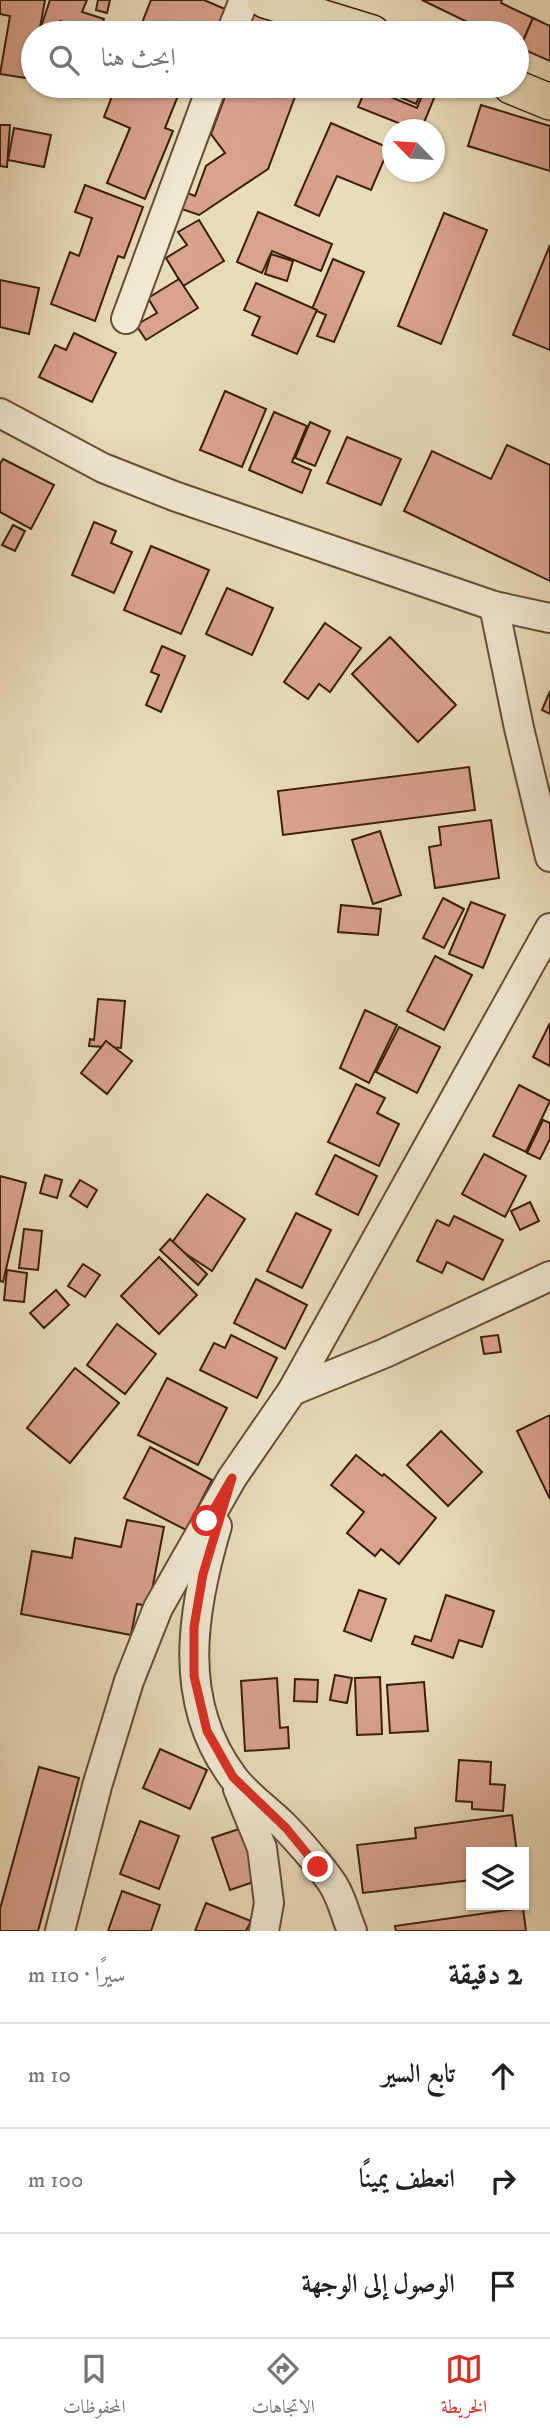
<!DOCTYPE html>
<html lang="ar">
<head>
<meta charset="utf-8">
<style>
  body { margin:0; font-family:"IM FELL DW Pica",Amiri,serif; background:#f6f6f6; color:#202124; direction:rtl }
  .controls { position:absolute; right:21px; bottom:21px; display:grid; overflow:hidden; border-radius:0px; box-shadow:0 2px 5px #0004 }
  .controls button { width:63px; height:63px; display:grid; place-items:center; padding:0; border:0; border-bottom:2px solid #e0e0e0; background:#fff; color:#202124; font:35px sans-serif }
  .compass { position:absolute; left:382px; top:119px; width:63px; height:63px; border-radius:50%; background:#fff; box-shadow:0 2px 5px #0004; rotate:295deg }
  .stop { position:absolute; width:21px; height:21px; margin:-16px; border:5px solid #d93025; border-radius:50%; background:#fff }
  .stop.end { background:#d93025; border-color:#fff; box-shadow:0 2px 7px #0008 }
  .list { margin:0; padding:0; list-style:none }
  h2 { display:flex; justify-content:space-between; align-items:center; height:91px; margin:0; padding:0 28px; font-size:30px }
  h2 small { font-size:23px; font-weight:400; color:#757577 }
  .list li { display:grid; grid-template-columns:46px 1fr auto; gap:21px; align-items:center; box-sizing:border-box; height:105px; padding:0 28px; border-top:2px solid #e0e0e0 }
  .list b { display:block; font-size:26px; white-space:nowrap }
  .list em { font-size:23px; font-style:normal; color:#757577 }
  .icon { flex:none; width:38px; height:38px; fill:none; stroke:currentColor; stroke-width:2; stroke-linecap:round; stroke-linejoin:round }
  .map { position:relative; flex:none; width:550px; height:1931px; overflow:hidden; direction:ltr }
  .search { position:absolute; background:#fff; box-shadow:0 2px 5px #0004; left:21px; right:21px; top:21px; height:77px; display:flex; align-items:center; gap:18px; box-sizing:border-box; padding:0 24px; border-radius:38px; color:#757577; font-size:26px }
  .sheet { height:406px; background:#fff }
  nav { display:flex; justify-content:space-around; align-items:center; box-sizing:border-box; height:98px; border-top:2px solid #e0e0e0; background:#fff; font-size:19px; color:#757577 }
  nav a { display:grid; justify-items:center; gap:4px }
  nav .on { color:#d93025 }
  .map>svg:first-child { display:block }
</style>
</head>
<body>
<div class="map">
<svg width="550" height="1931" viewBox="0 0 550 1931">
  <rect width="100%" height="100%" fill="#e9dcb9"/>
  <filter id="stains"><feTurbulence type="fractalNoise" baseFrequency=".00286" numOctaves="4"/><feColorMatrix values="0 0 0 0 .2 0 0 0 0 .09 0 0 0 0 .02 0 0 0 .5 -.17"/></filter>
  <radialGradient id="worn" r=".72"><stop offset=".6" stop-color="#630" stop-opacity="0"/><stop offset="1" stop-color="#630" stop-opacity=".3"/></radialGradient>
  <!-- building -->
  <g fill="#d9a28d" stroke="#3b1e07" stroke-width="2">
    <polygon points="0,0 45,0 39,33 33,33 32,79 0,74 10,16 0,14"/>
    <polygon points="50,0 87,0 82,12 104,19 99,33 60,21 58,27 69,30 68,33 39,33"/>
    <polygon points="98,0 110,0 107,13 96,10"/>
    <polygon points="151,0 204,0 225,9 215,33 138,33"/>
    <polygon points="422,0 502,0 501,3 533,18 520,48 517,46 517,33 490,33"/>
    <polygon points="248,11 288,23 285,33 241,33"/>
    <polygon points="533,18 550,26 550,61 520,48"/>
    <polygon points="116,86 182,86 165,128 173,131 145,199 107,183 130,128 104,117"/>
    <polygon points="229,86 299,86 268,169 199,215 176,207 182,191 195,196 206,166 225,153 211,134"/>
    <polygon points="335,86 358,86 354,94"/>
    <polygon points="367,86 384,86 381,93 417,108 426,86 439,86 421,130 416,130 358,107"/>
    <polygon points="385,86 424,86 416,104 383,90"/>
    <polygon points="481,105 550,126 550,171 468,146"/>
    <polygon points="331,123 389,148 371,190 337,176 319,216 295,205"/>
    <polygon points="0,125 10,125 7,167 0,166"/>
    <polygon points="14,128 51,135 44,167 8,160"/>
    <polygon points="85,185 143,207 124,258 118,256 95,321 51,304 70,252 79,256 92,218 75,212"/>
    <polygon points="258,212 332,244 321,271 272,251 262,273 237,262"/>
    <polygon points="444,213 487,230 441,344 398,326"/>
    <polygon points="199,220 224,261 183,286 166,258 187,245 178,232"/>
    <polygon points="550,245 550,350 513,335"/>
    <polygon points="271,254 293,261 287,281 265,274"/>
    <polygon points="333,259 364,272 334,342 317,336 326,315 312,309"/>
    <polygon points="179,279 198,308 146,340 136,325 157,313 148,298"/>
    <polygon points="0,280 39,288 29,334 0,327"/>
    <polygon points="256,283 317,310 297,354 252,335 260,317 244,310"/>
    <polygon points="74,333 116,353 92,402 39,377 55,345 66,350"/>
    <polygon points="225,391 266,409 242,467 200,450"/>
    <polygon points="274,412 307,426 292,462 311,470 302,493 249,470"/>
    <polygon points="310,422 330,431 315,466 295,458"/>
    <polygon points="347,437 401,459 381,505 327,483"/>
    <polygon points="507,445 550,465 550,581 404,511 432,451 491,479"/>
    <polygon points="3,459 54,485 31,529 0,512 0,464"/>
    <polygon points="94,522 116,531 111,543 132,552 114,593 72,575"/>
    <polygon points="13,525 25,531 15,551 2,545"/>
    <polygon points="151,546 209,570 181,634 124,610"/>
    <polygon points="227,588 273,608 252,655 206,634"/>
    <polygon points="325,623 361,648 330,692 319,684 308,699 284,682"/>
    <polygon points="390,637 456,705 418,742 352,674"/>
    <polygon points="162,646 185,656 161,712 146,705 159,675 151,672"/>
    <polygon points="550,691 550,714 542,710"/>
    <polygon points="469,767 475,810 283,835 278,791"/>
    <polygon points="491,820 499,878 435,888 429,847 441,845 439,827"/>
    <polygon points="380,831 401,895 373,904 352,840"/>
    <polygon points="443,898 464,909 444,948 423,938"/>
    <polygon points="471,902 505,915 483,968 449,954"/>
    <polygon points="341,905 381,909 378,935 338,932"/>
    <polygon points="435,956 472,975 444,1030 407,1011"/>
    <polygon points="98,999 125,1001 121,1048 89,1046 90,1039 94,1040"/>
    <polygon points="365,1010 397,1025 369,1083 340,1068"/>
    <polygon points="550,1023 550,1066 533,1057"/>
    <polygon points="399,1027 440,1047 417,1093 376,1072"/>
    <polygon points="106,1041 132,1061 107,1094 81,1073"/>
    <polygon points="356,1084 385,1098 377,1113 399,1124 379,1166 328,1142"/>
    <polygon points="519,1085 550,1101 526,1152 493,1136"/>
    <polygon points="543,1120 550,1123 550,1139 540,1159 527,1153"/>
    <polygon points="484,1154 526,1176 505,1217 462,1194"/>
    <polygon points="335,1155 377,1176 358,1215 316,1194"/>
    <polygon points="45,1175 62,1180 57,1198 40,1193"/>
    <polygon points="0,1176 26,1183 3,1282 0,1281"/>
    <polygon points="80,1180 97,1190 87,1207 70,1196"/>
    <polygon points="207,1194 245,1219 212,1271 171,1244"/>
    <polygon points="530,1202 539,1221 520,1230 511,1211"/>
    <polygon points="296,1213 331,1230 302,1288 267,1271"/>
    <polygon points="454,1216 503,1240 483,1280 447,1262 442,1273 417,1261 437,1220 449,1226"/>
    <polygon points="24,1229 42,1231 38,1270 19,1268"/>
    <polygon points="170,1239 207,1274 198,1285 160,1250"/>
    <polygon points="159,1257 197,1295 159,1334 121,1296"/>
    <polygon points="83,1264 100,1275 85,1297 68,1286"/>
    <polygon points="7,1270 27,1273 24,1302 4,1300"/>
    <polygon points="256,1279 307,1305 285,1349 234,1323"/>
    <polygon points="56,1290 69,1305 44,1328 30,1313"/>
    <polygon points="117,1324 156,1354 125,1394 87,1365"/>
    <polygon points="231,1335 277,1358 257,1398 200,1370 214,1343 225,1348"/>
    <polygon points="498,1335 501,1352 484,1354 481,1337"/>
    <polygon points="75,1368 119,1403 70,1463 27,1428"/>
    <polygon points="167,1378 227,1408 198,1465 138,1435"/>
    <polygon points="550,1415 550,1499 517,1431"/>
    <polygon points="441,1431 482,1472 448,1506 407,1465"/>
    <polygon points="150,1447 212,1480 186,1530 124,1498"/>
    <polygon points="356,1455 382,1476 384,1474 436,1518 399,1564 381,1549 375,1556 347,1533 364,1512 331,1485"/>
    <polygon points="127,1520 164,1527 149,1606 137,1604 131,1635 21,1614 32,1551 72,1558 75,1538 121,1547"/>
    <polygon points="359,1590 386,1599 371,1641 344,1631"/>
    <polygon points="446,1595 494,1611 482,1647 459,1640 453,1658 412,1644 415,1636 431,1641"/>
    <polygon points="335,1675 352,1678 347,1703 330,1700"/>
    <polygon points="380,1677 382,1734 357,1735 355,1678"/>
    <polygon points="277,1678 280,1728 288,1727 289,1748 245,1751 241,1681"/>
    <polygon points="295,1679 318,1680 317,1702 294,1701"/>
    <polygon points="424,1682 428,1731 390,1733 387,1685"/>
    <polygon points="160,1749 207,1770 190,1809 143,1788"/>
    <polygon points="459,1760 491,1762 490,1784 505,1785 503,1811 472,1809 472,1802 456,1801"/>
    <polygon points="39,1767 79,1778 38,1931 0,1931 0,1909"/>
    <polygon points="512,1815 517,1852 471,1852 471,1880 363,1893 357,1845 416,1838 415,1828"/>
    <polygon points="140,1821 179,1836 159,1889 120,1874"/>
    <polygon points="251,1825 268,1877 230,1890 212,1838"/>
    <polygon points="122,1891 160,1905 151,1931 108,1931"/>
    <polygon points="206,1903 251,1921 246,1931 195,1931"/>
    <polygon points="523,1908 526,1931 396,1931 395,1926"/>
  </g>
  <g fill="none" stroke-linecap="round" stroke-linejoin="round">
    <defs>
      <g id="minor">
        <polyline points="231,33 244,0"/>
        <polyline points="126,319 212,86"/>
        <polyline points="0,413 103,468 174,496 494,606 550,618"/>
        <polyline points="494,606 519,728 550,857"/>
        <polyline points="292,1391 385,1353 550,1276"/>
        <path d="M217,1526C192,1610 176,1701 233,1777C246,1795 267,1809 283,1825C296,1838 325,1871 334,1886C342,1899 346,1917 352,1931"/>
        <polyline points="238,1789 262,1848 269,1903 264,1931"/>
        <polyline points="60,1931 97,1786 129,1681 158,1608 232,1478 292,1391 550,928"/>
      </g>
      <g id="major">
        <polyline points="265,0 372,33"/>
        <polyline points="511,86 550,102"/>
      </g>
    </defs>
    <!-- minor casing -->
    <use href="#minor" stroke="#664e34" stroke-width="32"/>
    <!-- major casing -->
    <use href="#major" stroke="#3b1e07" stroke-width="38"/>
    <!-- minor -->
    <use href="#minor" stroke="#f1e8d2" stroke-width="28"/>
    <!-- major -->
    <use href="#major" stroke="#e9dcb9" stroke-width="35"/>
  </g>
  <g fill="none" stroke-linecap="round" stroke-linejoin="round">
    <!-- route -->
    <polyline stroke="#d93025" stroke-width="9" points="207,1521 232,1478 203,1574 194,1627 194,1676 207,1731 233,1777 286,1828 318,1867"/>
  </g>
  <rect width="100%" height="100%" filter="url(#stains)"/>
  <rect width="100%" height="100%" fill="url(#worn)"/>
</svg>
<div class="controls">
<button><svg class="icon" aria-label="layers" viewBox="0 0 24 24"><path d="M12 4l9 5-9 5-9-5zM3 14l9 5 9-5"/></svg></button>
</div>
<svg class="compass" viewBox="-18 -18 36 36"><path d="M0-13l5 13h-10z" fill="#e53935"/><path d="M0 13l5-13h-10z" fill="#757577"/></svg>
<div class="stop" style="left:207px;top:1521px"></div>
<div class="stop end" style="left:318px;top:1867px"></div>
<div class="search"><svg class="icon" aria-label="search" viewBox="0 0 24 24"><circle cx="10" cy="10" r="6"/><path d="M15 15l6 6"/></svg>ابحث هنا</div>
</div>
<section class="sheet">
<h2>2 دقيقة<small>سيرًا · 110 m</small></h2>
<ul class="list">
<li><svg class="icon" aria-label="ahead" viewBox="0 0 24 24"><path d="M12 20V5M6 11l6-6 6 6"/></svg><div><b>تابع السير</b></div><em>10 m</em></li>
<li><svg class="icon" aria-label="right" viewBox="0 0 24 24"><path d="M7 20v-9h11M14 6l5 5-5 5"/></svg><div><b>انعطف يمينًا</b></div><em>100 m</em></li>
<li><svg class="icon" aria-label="arrive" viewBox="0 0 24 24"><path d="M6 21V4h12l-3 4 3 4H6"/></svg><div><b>الوصول إلى الوجهة</b></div></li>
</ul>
</section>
<nav>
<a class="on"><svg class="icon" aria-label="map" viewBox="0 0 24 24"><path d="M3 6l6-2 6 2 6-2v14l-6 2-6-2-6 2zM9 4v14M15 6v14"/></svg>الخريطة</a>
<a><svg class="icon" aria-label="directions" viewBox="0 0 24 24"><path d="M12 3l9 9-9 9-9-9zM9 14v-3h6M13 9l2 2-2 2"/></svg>الاتجاهات</a>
<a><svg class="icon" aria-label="saved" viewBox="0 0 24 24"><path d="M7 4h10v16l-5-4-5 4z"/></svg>المحفوظات</a>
</nav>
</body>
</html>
